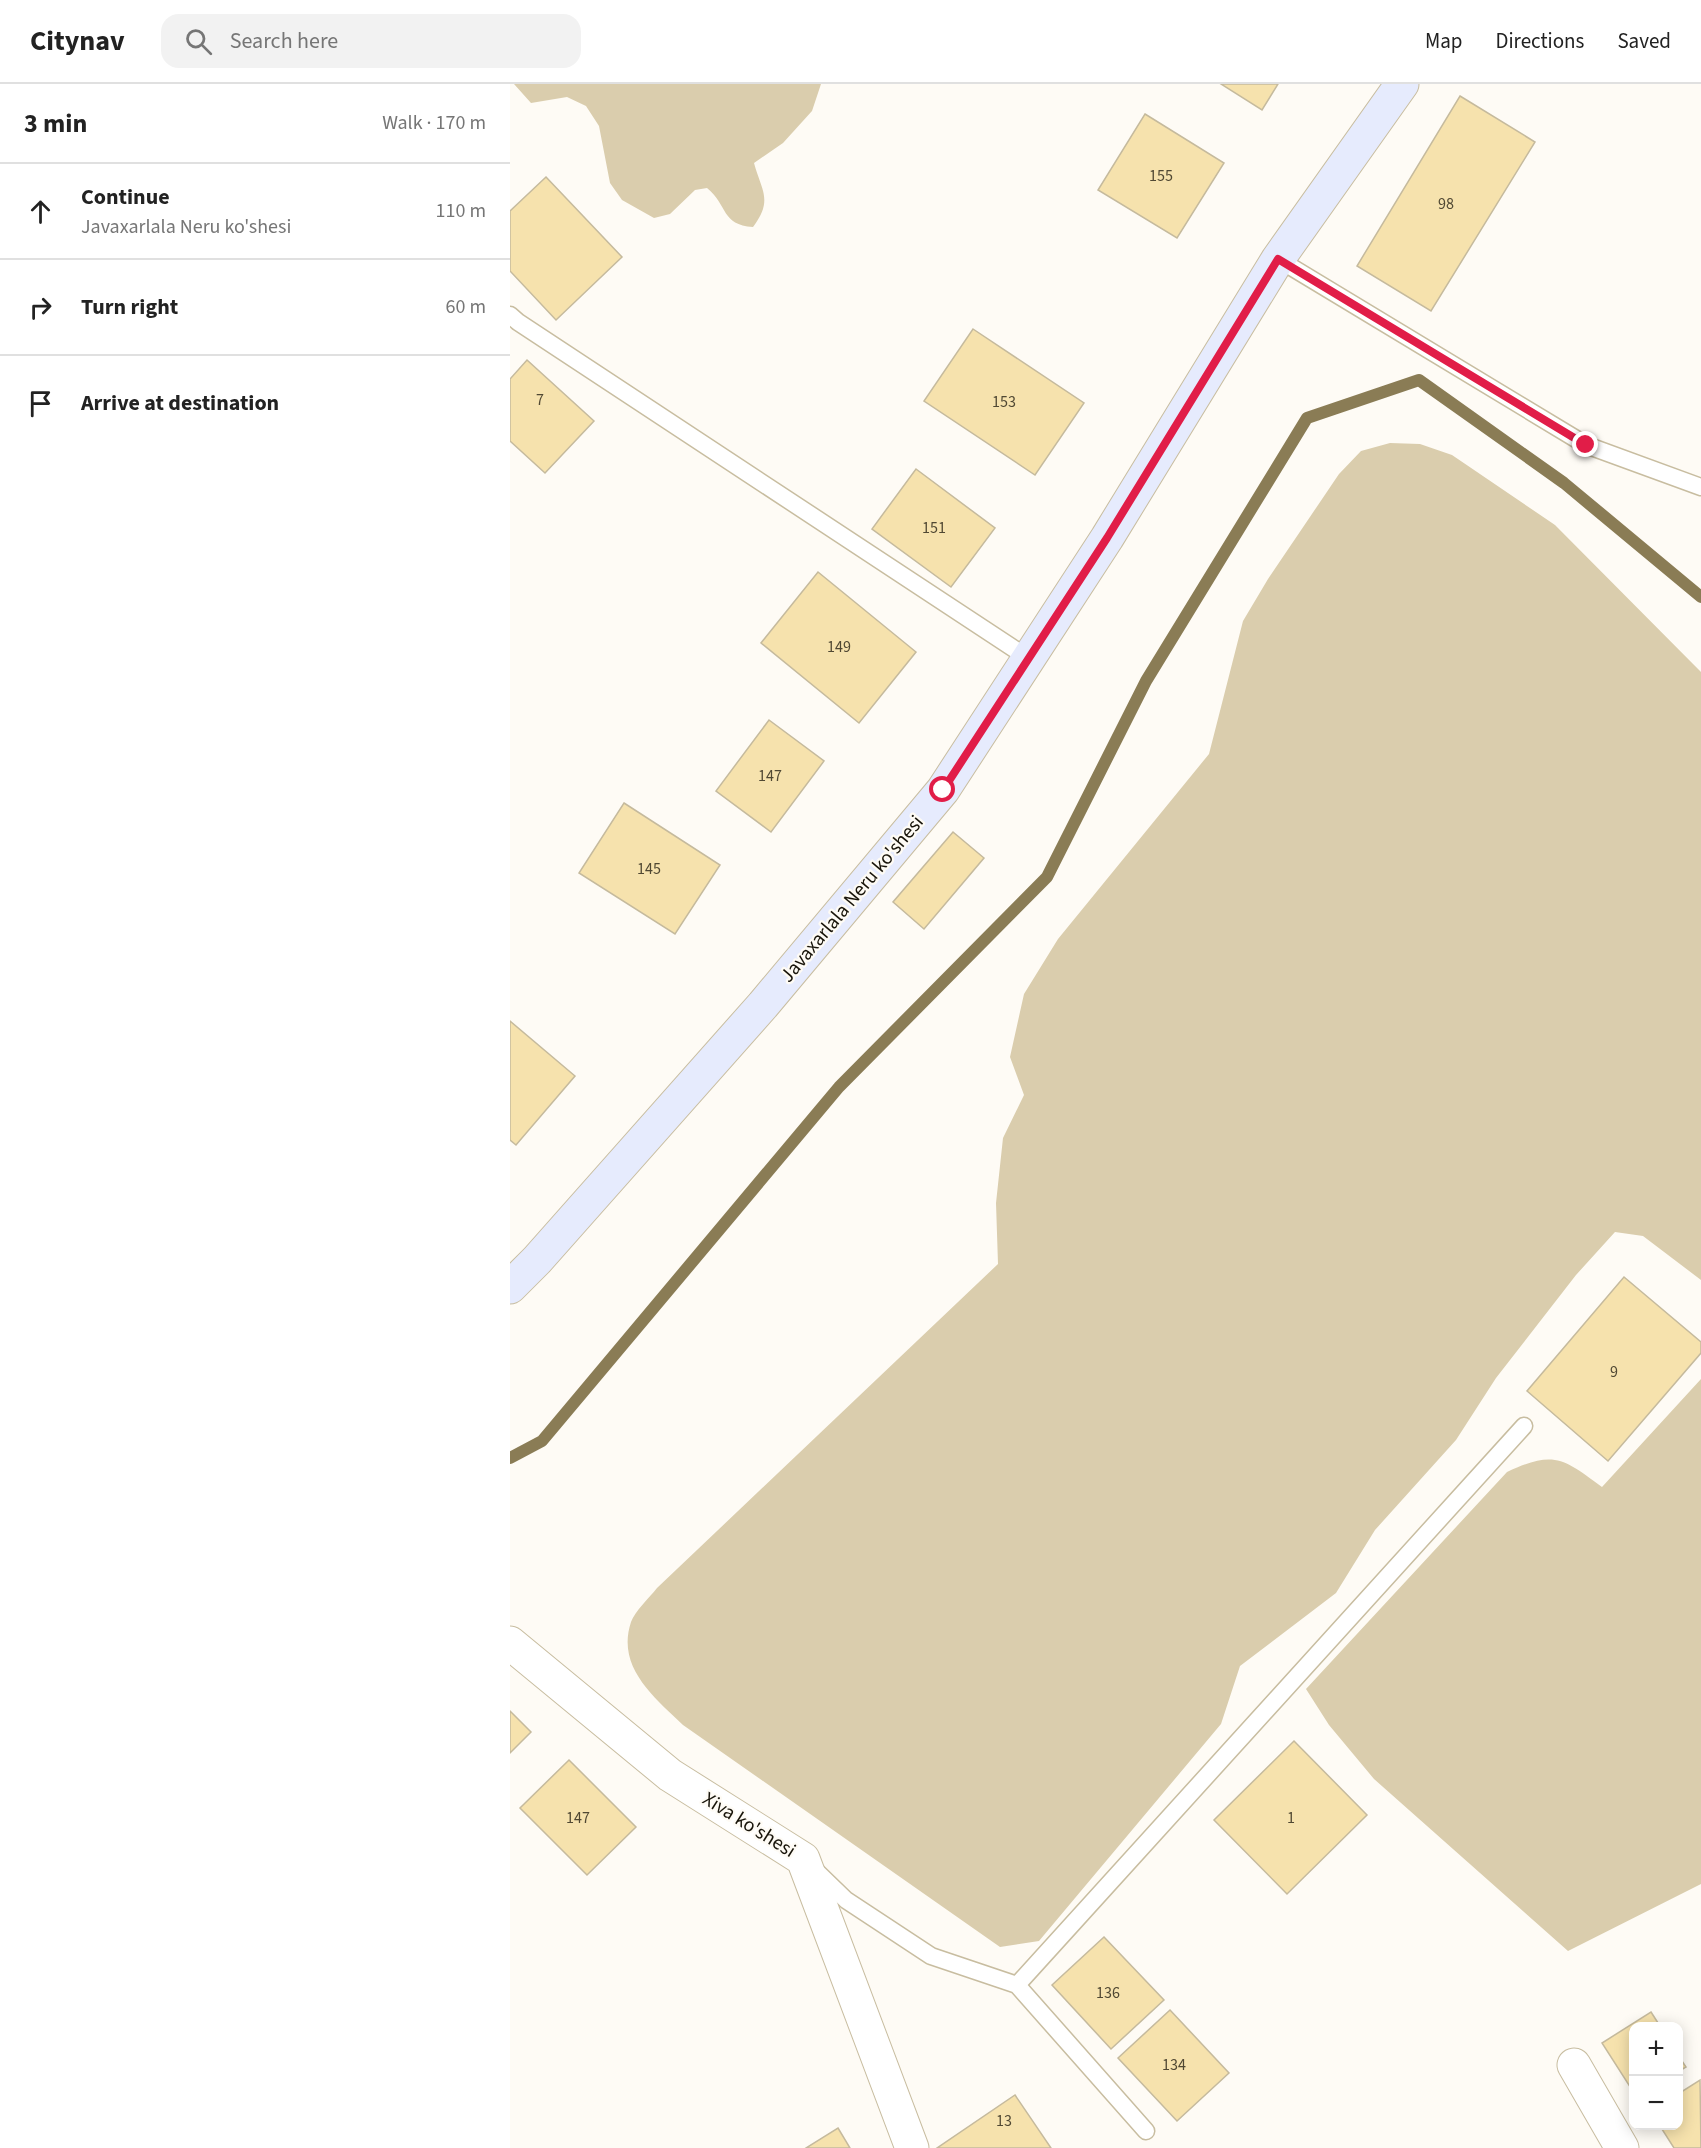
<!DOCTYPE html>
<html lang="en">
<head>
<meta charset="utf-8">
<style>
  body { margin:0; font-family:"Source Sans 3",sans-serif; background:#f2f2f2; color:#222 }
  .controls { position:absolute; right:18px; bottom:18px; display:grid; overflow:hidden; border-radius:12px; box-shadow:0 3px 15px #0003 }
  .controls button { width:54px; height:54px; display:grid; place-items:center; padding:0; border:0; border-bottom:2px solid #e0e0e0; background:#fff; color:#222; font:30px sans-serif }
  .stop { position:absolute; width:18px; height:18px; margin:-14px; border:4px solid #e11d48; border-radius:50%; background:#fff }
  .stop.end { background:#e11d48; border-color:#fff; box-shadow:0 2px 6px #0008 }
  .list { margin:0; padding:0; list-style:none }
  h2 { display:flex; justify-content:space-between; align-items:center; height:78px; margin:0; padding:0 24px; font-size:26px }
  h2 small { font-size:20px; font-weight:400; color:#767676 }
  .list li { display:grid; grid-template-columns:39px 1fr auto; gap:18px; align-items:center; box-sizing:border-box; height:96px; padding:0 24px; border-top:2px solid #e0e0e0 }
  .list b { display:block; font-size:22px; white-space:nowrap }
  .list p { margin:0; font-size:20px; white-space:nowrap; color:#767676 }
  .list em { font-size:20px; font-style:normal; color:#767676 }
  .icon { flex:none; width:33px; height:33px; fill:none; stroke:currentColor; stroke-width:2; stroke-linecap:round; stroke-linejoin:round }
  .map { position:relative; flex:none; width:1191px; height:2064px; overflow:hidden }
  header { display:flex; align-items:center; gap:36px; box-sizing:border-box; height:84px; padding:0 30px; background:#fff; border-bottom:2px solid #e0e0e0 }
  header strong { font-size:28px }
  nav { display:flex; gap:33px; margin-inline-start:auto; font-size:21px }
  .search { width:420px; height:54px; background:#f2f2f2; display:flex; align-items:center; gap:15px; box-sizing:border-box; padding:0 21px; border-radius:18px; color:#767676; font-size:22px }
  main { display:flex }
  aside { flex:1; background:#fff }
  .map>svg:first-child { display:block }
</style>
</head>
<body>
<header>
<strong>Citynav</strong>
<div class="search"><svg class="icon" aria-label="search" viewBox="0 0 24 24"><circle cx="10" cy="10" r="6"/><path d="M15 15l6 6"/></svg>Search here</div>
<nav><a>Map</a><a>Directions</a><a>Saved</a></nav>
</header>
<main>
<aside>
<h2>3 min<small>Walk · 170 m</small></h2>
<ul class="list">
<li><svg class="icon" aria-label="ahead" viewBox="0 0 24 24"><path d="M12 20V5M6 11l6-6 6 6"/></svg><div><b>Continue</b><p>Javaxarlala Neru ko'shesi</p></div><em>110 m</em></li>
<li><svg class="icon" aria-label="right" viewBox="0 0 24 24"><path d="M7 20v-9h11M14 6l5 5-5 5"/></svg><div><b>Turn right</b></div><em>60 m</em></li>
<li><svg class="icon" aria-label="arrive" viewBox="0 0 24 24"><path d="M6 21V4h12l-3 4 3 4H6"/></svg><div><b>Arrive at destination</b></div></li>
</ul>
</aside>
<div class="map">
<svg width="1191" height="2064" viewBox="0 0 1191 2064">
  <rect width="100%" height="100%" fill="#fefbf5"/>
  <!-- green -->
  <g fill="#dacdad">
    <path d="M4,0H311L302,27L273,59L244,79C252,108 263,116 243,143C211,141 218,121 197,104L185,106L160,130L144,134L112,116L100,99L89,42L76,22L57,13L21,19Z"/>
    <path d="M880,359L910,360L942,371L1045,441L1191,588V1196L1133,1152L1105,1148L1066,1191L986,1294L946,1356L865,1446L826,1509L730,1582L711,1640L529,1857L490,1863L173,1641C144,1613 106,1583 121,1538C125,1527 139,1514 147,1504L488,1180L486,1119L493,1054L514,1011L500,973L514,910L548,855L699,670L733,537L758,495L829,390L851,367Z"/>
    <path d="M1191,1295V1800L1058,1867L864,1695L819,1641L796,1605L997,1388C1044,1366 1053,1374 1092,1403Z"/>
  </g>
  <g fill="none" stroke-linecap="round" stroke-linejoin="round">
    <!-- stream -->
    <polyline stroke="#8a7c55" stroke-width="12" points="0,1374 32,1357 329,1003 537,793 636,597 797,334 909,296 1054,399 1191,513"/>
  </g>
  <!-- building -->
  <g fill="#f6e2ad" stroke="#c5ba9d" stroke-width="1.5">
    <polygon points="711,0 768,0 752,26"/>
    <polygon points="950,12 1025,58 921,227 847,182"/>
    <polygon points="635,30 714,79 667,154 588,106"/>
    <polygon points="36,93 112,173 46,236 0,187 0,127"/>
    <polygon points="463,245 574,319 525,391 414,317"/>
    <polygon points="17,276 84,337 35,389 0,357 0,295"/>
    <polygon points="406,385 485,444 441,503 362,445"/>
    <polygon points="308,488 406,568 349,639 251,559"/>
    <polygon points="259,636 314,677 261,748 206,707"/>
    <polygon points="114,719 210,781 165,850 69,789"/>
    <polygon points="443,748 474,774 414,845 383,818"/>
    <polygon points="0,937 65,992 6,1061 0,1056"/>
    <polygon points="1114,1193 1191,1258 1191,1269 1098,1377 1017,1307"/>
    <polygon points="0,1627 21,1648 0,1669"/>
    <polygon points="784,1657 857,1731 777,1810 704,1736"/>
    <polygon points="59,1676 126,1743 77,1791 10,1724"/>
    <polygon points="594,1853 654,1916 601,1965 542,1901"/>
    <polygon points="660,1926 719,1989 667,2037 608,1974"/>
    <polygon points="1141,1928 1150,1942 1124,1942 1124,2009 1092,1959"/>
    <polygon points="1168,1971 1176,1983 1168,1988"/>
    <polygon points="1190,1996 1191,2064 1164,2064 1150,2042 1168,2042 1168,2010"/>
    <polygon points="505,2011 541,2064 427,2064"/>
    <polygon points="328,2044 340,2064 296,2064"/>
  </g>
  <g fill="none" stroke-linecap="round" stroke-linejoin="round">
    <defs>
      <g id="lane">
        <polyline points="768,175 1076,361 1191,403"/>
        <polyline points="0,231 8,238 518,574"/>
        <polyline points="305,1786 336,1816 421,1872 507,1901 636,2047"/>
        <polyline points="507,1901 1014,1342"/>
      </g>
      <g id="street">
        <polyline points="0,1559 160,1691 293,1775 402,2064"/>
        <polyline points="1064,1981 1112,2064"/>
      </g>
      <polyline id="secondary" points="0,1203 27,1176 253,921 433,706 597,454 768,175 892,0"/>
    </defs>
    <!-- lane casing -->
    <use href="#lane" stroke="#c8bda0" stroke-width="19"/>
    <!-- street casing -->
    <use href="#street" stroke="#c8bda0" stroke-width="35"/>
    <!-- secondary casing -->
    <use href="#secondary" stroke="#c8bda0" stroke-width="35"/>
    <!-- lane -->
    <use href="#lane" stroke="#fff" stroke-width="16"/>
    <!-- street -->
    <use href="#street" stroke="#fff" stroke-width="33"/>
    <!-- secondary -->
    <use href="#secondary" stroke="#e6ebfd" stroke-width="33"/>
  </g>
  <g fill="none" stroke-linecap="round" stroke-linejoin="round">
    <!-- route -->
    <polyline stroke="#e11d48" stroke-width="8" points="433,706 597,454 768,175 1076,361"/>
  </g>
  <g text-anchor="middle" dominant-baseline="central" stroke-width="4.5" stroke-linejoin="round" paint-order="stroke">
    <!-- number labels -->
    <g font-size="16" fill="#504833">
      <text x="651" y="92">155</text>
      <text x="936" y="120">98</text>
      <text x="30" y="316">7</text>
      <text x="494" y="318">153</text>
      <text x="424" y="444">151</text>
      <text x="329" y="563">149</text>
      <text x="260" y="692">147</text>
      <text x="139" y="785">145</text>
      <text x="1104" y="1288">9</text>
      <text x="68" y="1734">147</text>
      <text x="781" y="1734">1</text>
      <text x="598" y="1909">136</text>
      <text x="664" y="1981">134</text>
      <text x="494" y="2037">13</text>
    </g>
    <!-- street labels -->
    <g font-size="20" fill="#18140a" stroke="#fefbf5">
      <text transform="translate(342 815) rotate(-50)">Javaxarlala Neru ko'shesi</text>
      <text transform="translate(239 1741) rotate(32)">Xiva ko'shesi</text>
    </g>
  </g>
</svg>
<div class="controls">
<button>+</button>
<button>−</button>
</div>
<div class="stop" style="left:433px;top:706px"></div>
<div class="stop end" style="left:1076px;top:361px"></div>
</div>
</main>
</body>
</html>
